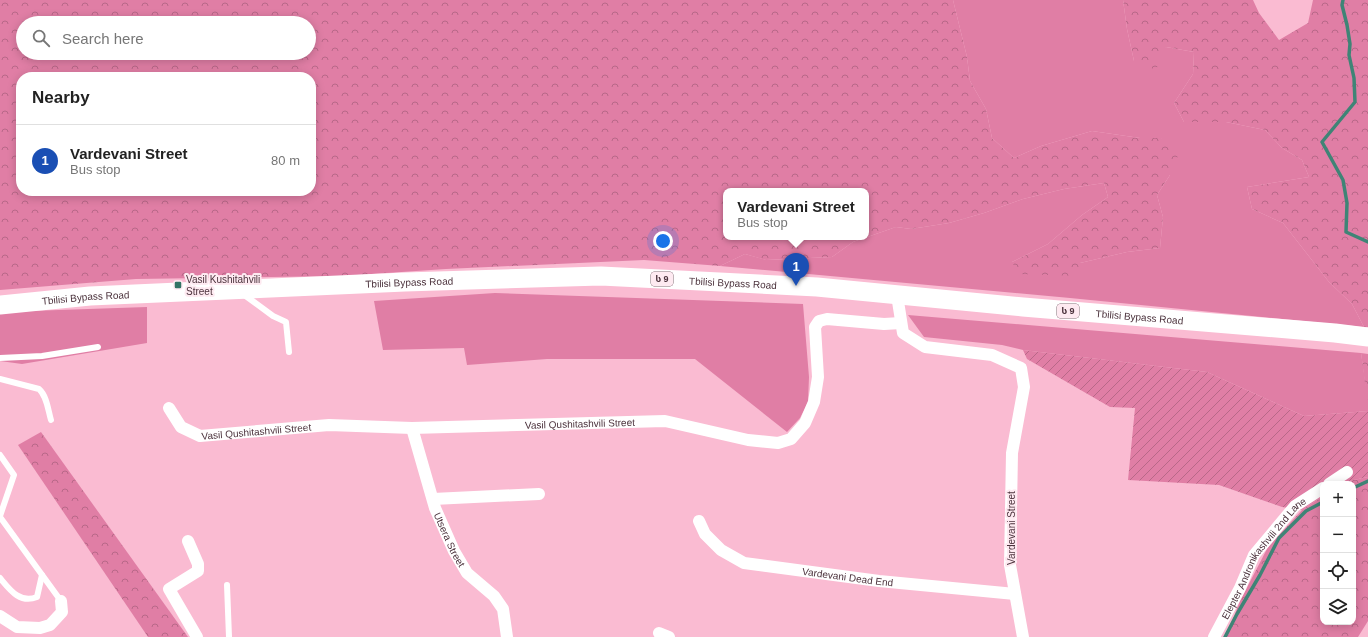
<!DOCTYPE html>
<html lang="en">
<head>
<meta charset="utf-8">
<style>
  body { margin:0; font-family:Arial,"Noto Sans Georgian",sans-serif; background:#f6f6f6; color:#222 }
  .controls { position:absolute; right:12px; bottom:12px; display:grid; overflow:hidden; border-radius:8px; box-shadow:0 2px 10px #0003 }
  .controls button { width:36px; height:36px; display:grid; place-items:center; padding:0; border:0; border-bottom:1px solid #e0e0e0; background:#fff; color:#222; font:20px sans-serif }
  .you { position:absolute; left:663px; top:241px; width:14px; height:14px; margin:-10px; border:3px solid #fff; border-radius:50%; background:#1a73e8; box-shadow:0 0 0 6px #1a73e833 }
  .badge { display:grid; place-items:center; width:26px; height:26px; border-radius:50%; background:#7c3aed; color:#fff; font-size:13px; font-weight:700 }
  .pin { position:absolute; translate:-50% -33px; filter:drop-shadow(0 1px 2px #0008) }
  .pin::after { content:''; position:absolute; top:21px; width:14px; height:12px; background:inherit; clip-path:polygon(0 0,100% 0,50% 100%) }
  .popup { position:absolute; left:723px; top:188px; width:146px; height:52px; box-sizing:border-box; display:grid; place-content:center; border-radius:8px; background:#fff; filter:drop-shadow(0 1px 3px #0005); font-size:13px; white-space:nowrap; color:#767676 }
  .popup b { font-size:15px; color:#222 }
  .popup::after { content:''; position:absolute; left:50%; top:100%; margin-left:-8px; border:8px solid transparent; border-top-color:#fff }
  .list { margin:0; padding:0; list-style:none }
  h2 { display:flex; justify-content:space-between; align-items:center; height:52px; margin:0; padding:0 16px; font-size:17px }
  h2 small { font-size:13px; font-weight:400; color:#767676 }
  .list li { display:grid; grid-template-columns:26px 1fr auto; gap:12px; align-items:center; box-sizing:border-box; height:72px; padding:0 16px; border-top:1px solid #e0e0e0 }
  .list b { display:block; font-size:15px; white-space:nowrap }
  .list p { margin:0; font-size:13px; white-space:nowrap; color:#767676 }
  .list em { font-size:13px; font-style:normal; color:#767676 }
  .icon { flex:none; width:22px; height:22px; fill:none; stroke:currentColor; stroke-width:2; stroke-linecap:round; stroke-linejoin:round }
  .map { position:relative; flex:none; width:1368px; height:637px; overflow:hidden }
  .search { position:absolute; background:#fff; box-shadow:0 2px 10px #0003; left:16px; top:16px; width:300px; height:44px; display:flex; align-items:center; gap:10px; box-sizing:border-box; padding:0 14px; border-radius:22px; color:#767676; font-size:15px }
  .panel { position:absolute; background:#fff; box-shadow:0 2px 10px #0003; left:16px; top:72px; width:300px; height:124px; border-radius:16px }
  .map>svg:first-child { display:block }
</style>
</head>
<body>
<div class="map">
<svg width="1368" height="637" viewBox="0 0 1368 637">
  <defs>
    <pattern id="forest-crowns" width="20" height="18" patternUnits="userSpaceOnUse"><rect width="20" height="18" fill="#e07ea5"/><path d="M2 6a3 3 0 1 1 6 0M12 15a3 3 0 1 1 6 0" fill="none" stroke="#b86888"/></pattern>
    <pattern id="garden-furrows" width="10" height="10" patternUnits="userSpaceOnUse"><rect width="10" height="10" fill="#e07ea5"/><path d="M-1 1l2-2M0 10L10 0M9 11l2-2" fill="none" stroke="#b86888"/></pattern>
  </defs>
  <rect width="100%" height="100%" fill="#fabbd2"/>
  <!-- grass -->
  <g fill="#e07ea5">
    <polygon points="953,0 1123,0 1127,29 1134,61 1166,47 1194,52 1193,74 1174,103 1184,122 1226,122 1265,130 1282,148 1302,160 1309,177 1247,187 1252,209 1283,223 1329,282 1352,304 1364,327 1070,298 720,266 745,254 767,260 832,257 853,242 896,227 911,229 949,223 984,213 1023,199 1064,189 1104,183 1108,197 1082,215 1048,244 1012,262 1080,263 1127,252 1160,248 1163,217 1157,195 1170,175 1161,138 1140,138 1092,131 1041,146 1014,158 992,138 986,109 970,81 967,57"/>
    <polygon points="495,293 803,304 809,377 808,402 800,418 787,432 695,359 547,359 467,365 464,348 383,350 374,301"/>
    <polygon points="147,307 147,343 22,364 0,361 0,312"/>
    <polygon points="908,315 1361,353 1368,400 1368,411 1304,416 1207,372 1023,350 1002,345 924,337"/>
  </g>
  <!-- forest -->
  <g fill="url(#forest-crowns)" fill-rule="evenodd">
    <path d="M0,0H953L967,57L970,81L986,109L992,138L1014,158L1041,146L1092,131L1140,138H1161L1180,151L1170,175L1157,195L1163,217L1160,248L1127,252L1080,263L1077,276L1019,274L1012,262L1048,244L1082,215L1108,197L1104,183L1064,189L1023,199L984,213L949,223L911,229L896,227L853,242L832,257L766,260L745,254L720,266L644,260L446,269L342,276L136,279L0,290ZM23,23H309V53H23ZM21,77H311V191H21ZM726,191H866V237H726Z"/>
    <polygon points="1123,0 1253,0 1259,13 1279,40 1308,23 1313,0 1368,0 1368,327 1364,327 1352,304 1329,282 1283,223 1252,209 1247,187 1309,177 1302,160 1282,148 1265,130 1226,122 1184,122 1174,103 1193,74 1194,52 1166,47 1156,70 1134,61 1127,29"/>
    <polygon points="1361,353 1368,354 1368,400 1367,399"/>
    <polygon points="41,432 188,637 148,637 18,445"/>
    <polygon points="1368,477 1368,621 1358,637 1226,637 1240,601 1268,547 1302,510 1323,496 1323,622 1353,622 1353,484 1340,484 1344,482"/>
  </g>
  <!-- garden -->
  <polygon fill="url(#garden-furrows)" points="1023,350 1207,372 1304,416 1368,411 1368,477 1344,482 1340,484 1323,484 1323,496 1302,510 1282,507 1219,485 1128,480 1135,408 1110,407 1027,359"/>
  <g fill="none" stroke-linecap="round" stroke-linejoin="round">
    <!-- stream -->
    <g stroke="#3f8476" stroke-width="3.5">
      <polyline points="1343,0 1342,5 1347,25 1350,44 1349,55 1354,78 1355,102 1322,142 1343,180 1347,203 1346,232 1368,242"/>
      <polyline points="1353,488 1368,481"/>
      <polyline points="1225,637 1237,614 1260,575 1279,538 1306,511 1323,502"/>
    </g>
    <!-- service -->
    <g stroke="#fff" stroke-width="6">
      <polyline points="243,294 273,316 286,322 289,352"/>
      <polyline points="0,358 42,356 98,347"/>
      <path d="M0,379L39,389C47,396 48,410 51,420"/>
      <polyline points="0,455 14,475 0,516"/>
      <polyline points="0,517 61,601"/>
      <path d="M0,578C10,590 20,604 37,597L42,575"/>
      <polyline points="227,585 229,637"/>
    </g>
    <!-- minor -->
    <g stroke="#fff" stroke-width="12">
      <polyline points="897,295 903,333 925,347 992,355 1021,368 1024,387 1012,453 1010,565 1023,637"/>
      <path id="s1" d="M169,408L181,427L200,436L329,425L412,428L665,421L748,440L778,443L791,439L805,423L814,402L818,377L815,327L819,321L827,319L884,324L901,323"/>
      <path id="s2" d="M412,428L435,508L454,551L467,573L494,596L503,609L507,637"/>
      <polyline points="1329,484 1347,472"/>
      <polyline points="433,499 539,494"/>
      <path id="s3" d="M699,521L705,534L721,550L744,563L879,581L1015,594"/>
      <polyline points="188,541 198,564 198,571 169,589 197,637"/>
      <polyline points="0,616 17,627 40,628 50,625 62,612 61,601"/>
      <polyline points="659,633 669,637"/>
      <path id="s4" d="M1214,637L1240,588L1254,555L1295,506L1323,488"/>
    </g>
    <!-- trunk -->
    <path stroke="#fff" stroke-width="19" id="s5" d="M0,305L90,296L405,282L601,276L817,287L1023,307L1335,333L1368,337"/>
  </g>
  <!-- markers -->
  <rect fill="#327465" stroke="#feeaf1" stroke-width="1.5" x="174" y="281" width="8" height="8" rx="2"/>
  <g text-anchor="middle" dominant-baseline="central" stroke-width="4" stroke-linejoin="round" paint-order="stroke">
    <!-- shield labels -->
    <g fill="#feeaf1" stroke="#816a73" stroke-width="1">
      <rect x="651" y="272" width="22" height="14" rx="3"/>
      <rect x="1057" y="304" width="22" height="14" rx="3"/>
    </g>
    <g font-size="9" font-weight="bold" fill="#4c333d">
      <text x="662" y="279">ს 9</text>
      <text x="1068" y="311">ს 9</text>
    </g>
    <!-- poi labels -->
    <g font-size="10" fill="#4c333d" stroke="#feeaf1" text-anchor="start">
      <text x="186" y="279">Vasil Kushitahvili<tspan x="186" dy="12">Street</tspan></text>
    </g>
    <!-- street labels -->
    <g font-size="10" fill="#4c333d" stroke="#feeaf1">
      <text stroke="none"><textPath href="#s5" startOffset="734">Tbilisi Bypass Road</textPath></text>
      <text stroke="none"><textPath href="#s5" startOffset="410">Tbilisi Bypass Road</textPath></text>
      <text stroke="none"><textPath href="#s5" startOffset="86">Tbilisi Bypass Road</textPath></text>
      <text stroke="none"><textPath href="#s5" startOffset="1142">Tbilisi Bypass Road</textPath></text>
      <text stroke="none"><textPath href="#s1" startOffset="424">Vasil Qushitashvili Street</textPath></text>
      <text stroke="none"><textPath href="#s1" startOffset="100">Vasil Qushitashvili Street</textPath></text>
      <text transform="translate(1011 528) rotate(-90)">Vardevani Street</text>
      <text stroke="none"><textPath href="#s2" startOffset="118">Utsera Street</textPath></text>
      <text stroke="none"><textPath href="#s4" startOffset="94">Elepter Andronikashvili 2nd Lane</textPath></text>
      <text stroke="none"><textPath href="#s3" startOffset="168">Vardevani Dead End</textPath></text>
    </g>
  </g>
</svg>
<div class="controls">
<button>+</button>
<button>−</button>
<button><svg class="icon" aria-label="locate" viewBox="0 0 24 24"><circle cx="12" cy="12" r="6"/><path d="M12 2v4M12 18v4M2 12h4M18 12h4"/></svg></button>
<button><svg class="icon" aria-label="layers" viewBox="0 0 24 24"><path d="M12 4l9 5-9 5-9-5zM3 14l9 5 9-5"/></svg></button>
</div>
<div class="you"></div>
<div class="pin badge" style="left:796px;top:286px;background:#1a4fb4">1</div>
<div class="popup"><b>Vardevani Street</b>Bus stop</div>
<div class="search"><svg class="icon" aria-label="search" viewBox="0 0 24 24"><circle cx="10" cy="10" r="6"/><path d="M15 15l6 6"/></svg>Search here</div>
<section class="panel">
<h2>Nearby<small></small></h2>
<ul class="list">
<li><span class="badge" style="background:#1a4fb4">1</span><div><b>Vardevani Street</b><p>Bus stop</p></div><em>80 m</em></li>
</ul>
</section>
</div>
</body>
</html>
